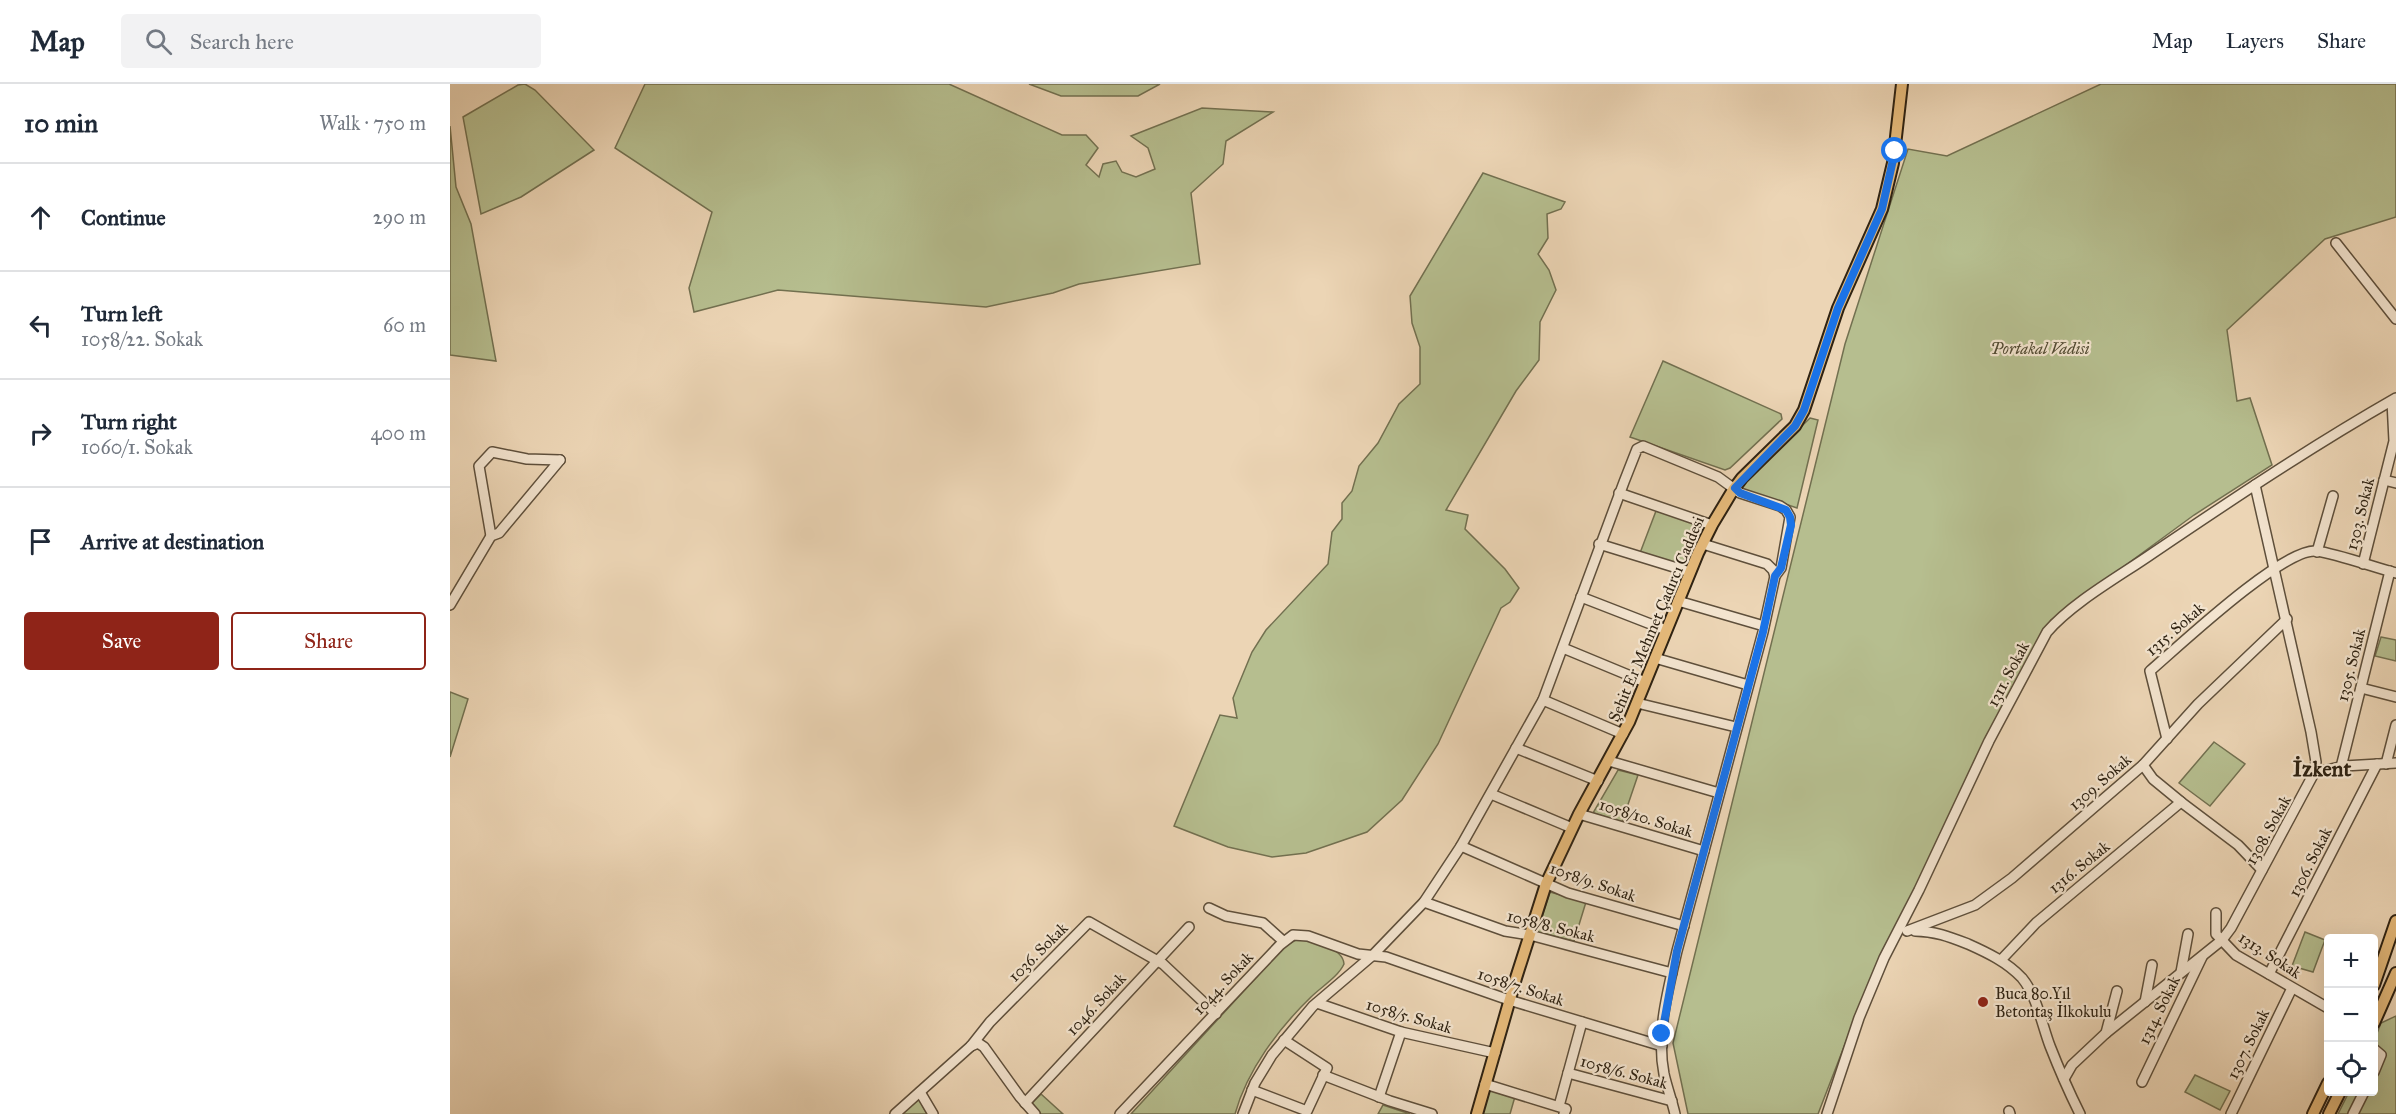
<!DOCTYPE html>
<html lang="en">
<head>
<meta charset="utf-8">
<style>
  body { margin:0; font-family:"IM FELL Great Primer",serif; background:#f2f2f3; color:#1f2937 }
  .controls { position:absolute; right:18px; bottom:18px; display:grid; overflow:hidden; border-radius:6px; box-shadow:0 6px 24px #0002 }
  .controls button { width:54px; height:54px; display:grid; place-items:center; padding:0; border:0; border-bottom:2px solid #e0e1e3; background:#fff; color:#1f2937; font:30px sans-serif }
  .stop { position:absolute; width:18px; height:18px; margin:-14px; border:4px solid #1a73e8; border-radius:50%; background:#fff }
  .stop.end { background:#1a73e8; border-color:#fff; box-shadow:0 2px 6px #0008 }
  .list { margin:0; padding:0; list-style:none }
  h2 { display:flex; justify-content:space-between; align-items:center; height:78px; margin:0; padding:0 24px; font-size:26px }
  h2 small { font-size:20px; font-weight:400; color:#747a83 }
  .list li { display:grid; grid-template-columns:39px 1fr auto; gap:18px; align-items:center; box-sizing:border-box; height:108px; padding:0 24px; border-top:2px solid #e0e1e3 }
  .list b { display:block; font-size:22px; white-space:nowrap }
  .list p { margin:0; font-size:20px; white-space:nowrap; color:#747a83 }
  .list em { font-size:20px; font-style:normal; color:#747a83 }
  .actions { display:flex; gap:12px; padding:18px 24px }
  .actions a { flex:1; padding:14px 0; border:2px solid #8f2418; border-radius:6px; text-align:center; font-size:21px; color:#8f2418 }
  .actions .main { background:#8f2418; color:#fff }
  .icon { flex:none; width:33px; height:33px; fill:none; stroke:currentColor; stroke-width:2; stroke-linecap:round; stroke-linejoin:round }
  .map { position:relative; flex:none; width:1946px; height:1030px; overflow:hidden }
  header { display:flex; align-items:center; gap:36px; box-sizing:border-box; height:84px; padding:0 30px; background:#fff; border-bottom:2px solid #e0e1e3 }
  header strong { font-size:28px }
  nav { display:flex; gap:33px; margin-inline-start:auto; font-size:21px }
  .search { width:420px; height:54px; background:#f2f2f3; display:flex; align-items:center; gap:15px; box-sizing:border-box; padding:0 21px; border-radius:6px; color:#747a83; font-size:22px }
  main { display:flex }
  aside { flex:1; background:#fff }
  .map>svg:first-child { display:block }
</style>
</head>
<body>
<header>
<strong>Map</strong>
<div class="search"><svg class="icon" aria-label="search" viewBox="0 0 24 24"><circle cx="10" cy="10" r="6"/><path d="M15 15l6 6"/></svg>Search here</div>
<nav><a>Map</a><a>Layers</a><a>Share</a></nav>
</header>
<main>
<aside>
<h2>10 min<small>Walk · 750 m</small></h2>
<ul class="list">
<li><svg class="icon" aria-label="ahead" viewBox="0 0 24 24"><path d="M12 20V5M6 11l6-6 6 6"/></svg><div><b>Continue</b></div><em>290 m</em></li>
<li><svg class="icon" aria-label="left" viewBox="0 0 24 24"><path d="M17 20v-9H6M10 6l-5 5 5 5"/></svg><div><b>Turn left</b><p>1058/22. Sokak</p></div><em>60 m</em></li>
<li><svg class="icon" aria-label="right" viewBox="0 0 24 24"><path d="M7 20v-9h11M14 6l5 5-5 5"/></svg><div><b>Turn right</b><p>1060/1. Sokak</p></div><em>400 m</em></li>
<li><svg class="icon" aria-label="arrive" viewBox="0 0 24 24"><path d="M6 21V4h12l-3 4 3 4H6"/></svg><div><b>Arrive at destination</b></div></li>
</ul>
<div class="actions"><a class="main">Save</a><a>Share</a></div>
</aside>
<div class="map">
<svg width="1946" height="1030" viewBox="0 0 1946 1030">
  <rect width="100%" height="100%" fill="#ecd5b5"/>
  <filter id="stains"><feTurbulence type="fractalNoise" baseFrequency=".00333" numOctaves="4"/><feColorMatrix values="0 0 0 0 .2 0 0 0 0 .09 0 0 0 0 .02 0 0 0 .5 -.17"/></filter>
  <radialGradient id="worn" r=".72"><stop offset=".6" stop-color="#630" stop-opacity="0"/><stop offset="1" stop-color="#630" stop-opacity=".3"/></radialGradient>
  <!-- green -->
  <g fill="#b6be8f" stroke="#727050" stroke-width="1.5">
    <polygon points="75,0 85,6 144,66 71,113 31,130 13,33 68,1"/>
    <polygon points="195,0 499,0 612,51 636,51 648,64 636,81 649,93 653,80 666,77 672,88 686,93 705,85 698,64 681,52 752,24 823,28 776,57 773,80 741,109 750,180 629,200 603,209 536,223 328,206 244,228 239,204 262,128 165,64"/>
    <polygon points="579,0 710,0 688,12 611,12"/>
    <polygon points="1651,0 1946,0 1946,133 1875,155 1777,246 1787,317 1800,314 1822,381 1744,431 1601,536 1402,942 1368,1030 1238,1030 1223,959 1395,260 1458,65 1497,72"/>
    <polygon points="0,42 6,103 21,140 46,277 0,271"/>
    <polygon points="1033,89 1115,118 1111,125 1097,130 1098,154 1088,170 1099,186 1106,206 1090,238 1089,276 1066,307 996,426 1018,431 1015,445 1055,485 1069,504 1060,518 1051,524 988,660 952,716 917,748 856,769 822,773 778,763 724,742 770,631 787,634 783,614 802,568 816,546 878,480 882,448 892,435 892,419 902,407 909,382 928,359 949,320 970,300 970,263 962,239 960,212"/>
    <polygon points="1213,277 1331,330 1332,335 1280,384 1275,386 1180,353"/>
    <polygon points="1360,334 1368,336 1347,424 1294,406 1292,404 1295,398"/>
    <polygon points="1206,427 1241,437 1244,440 1236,461 1238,466 1232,482 1190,469"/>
    <polygon points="1931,553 1946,556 1946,577 1925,572"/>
    <polygon points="0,608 18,615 0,673"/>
    <polygon points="1764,658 1795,680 1760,722 1729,699"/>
    <polygon points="1168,686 1188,691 1172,738 1143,729"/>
    <polygon points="1100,808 1136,818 1124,857 1087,848"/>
    <polygon points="1855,848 1875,856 1863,888 1842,882"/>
    <path d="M846,856C860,856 893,863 894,880C888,893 871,903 861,913C829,944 797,986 785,1030H681L836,861Z"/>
    <polygon points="1946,932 1946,1030 1888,1030 1899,1008 1924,1008 1924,957 1931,939"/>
    <polygon points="1745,991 1780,1007 1770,1026 1735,1008"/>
    <polygon points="1038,1001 1066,1009 1060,1030 1031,1030"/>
    <polygon points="591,1010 613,1030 591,1030 582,1019"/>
    <polygon points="469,1015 477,1030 452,1030 468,1015"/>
    <polygon points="933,1021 960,1030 928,1030"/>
  </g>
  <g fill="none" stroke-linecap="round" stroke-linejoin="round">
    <defs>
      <g id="minor">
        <polyline points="1886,159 1946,235"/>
        <polyline points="1934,396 1946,399"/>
        <polyline points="1169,409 1262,441"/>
        <polyline points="41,452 29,382 42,368 77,375 110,376"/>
        <polyline points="1149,460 1240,488"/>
        <polyline points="1253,460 1317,480 1323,486 1325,492"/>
        <polyline points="1867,468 1883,412"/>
        <polyline points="1913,480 1944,357 1942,317"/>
        <polyline points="1131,513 1216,546"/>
        <polyline points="1228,517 1314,542"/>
        <polyline points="0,521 41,452 49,449 110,376"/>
        <polyline points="1113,564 1195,598"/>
        <polyline points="1205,574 1298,601"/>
        <polyline points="1911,604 1946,613"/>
        <polyline points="1093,616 1173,650"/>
        <polyline points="1187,619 1286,643"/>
        <path d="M1717,655L1700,587C1728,563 1833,464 1866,467C1888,470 1923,483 1946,489"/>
        <polyline points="1066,664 1148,697"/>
        <polyline points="1159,677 1269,709"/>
        <polyline points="1936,680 1946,641"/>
        <polyline points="1693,681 1703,695 1731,718"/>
        <polyline points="1891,683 1940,487"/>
        <polyline points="1864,689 1894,682 1946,679"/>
        <polyline points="1041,710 1122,744"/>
        <polyline points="1129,730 1254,767"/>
        <polyline points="1011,762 1118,809 1234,842"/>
        <polyline points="974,818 1055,847 1080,851 1222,889"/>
        <polyline points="759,824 776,832 813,839 833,857"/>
        <polyline points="1766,829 1766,850 1786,871 1878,924"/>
        <polyline points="1457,847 1525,821 1562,794 1693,681 1748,620 1837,535"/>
        <path d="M1465,847C1485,847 1500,853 1518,860C1538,869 1557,878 1572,894C1587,912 1592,941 1600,962C1609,985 1619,1008 1630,1030"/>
        <polyline points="1551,876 1586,839 1731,718 1788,761 1812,786"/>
        <polyline points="1731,888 1738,850"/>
        <polyline points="1819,890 1927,680"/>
        <polyline points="1695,918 1702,881"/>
        <polyline points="867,919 951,948 1045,969"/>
        <polyline points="1656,949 1667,907"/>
        <polyline points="521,962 528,959 534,963 570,1013 585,1030"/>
        <polyline points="1924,965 1931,971 1924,988"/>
        <polyline points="1118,989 1222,1017"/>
        <polyline points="873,991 940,1017 982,1030"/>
        <polyline points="1614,995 1622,981 1656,949 1772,856 1781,844 1863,691 1866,678 1861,648 1805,401"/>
        <polyline points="1692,998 1752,873"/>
        <polyline points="1035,1000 1116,1025 1114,1030"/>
        <polyline points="802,1006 857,1027 877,984 834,956"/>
        <polyline points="470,1008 483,1030"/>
        <polyline points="929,1013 951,948"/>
        <polyline points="575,1019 739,843"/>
        <polyline points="1109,1022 1132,938"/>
        <polyline points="1559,1027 1560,1030"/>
        <polyline points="445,1030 521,962 540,938 639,838 713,880 766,930"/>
        <polyline points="670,1030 830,861 843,851 858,852 908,870 936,873 1059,916 1212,962"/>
        <path d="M793,1030L805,999L822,971L863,922L923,871L974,818L1011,762L1093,616L1174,398L1187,365L1193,362L1268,393L1290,409L1330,422L1336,426L1340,433L1331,484L1325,492L1313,548L1227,867C1218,906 1206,949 1214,990C1217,1003 1222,1017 1225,1030"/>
        <path d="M1377,1030L1409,934L1434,874L1469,806L1539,657L1597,548C1623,518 1670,492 1703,469C1783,415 1862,362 1946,314"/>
        <polyline points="1781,1030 1842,904"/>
        <polyline points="1903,1030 1914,1008"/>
      </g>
      <g id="major">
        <polyline points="1924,901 1946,837"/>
        <polyline points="1924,939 1946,889"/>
        <polyline points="1027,1030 1066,894 1096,800 1129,730 1179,638 1248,469 1262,441 1283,406 1292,394 1345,342 1354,326 1388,224 1432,125 1443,79 1452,0"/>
        <polyline points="1863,1030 1878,999"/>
        <polyline points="1879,1030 1890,1008"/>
      </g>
    </defs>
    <!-- minor casing -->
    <use href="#minor" stroke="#5e4f3b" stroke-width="12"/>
    <!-- major casing -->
    <use href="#major" stroke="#2e2212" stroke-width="14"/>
    <!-- minor -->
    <use href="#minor" stroke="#f3e4cf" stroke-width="9"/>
    <!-- major -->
    <use href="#major" stroke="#e6ba7a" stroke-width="10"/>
  </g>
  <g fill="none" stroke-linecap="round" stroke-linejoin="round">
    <!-- route -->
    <polyline stroke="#1a73e8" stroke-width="8" points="1212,950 1227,867 1313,548 1325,492 1331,484 1341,441 1340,433 1336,426 1290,409 1285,404 1345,342 1354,326 1388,224 1432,125 1445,67"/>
  </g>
  <!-- markers -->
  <circle fill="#8f2418" stroke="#f3e4cf" stroke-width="2" cx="1533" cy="918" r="6"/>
  <g text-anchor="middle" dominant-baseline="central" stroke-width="4.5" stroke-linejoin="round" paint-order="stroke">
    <!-- park labels -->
    <g font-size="16" font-style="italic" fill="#504931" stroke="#f3e4cf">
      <text x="1590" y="264">Portakal Vadisi</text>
    </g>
    <!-- street labels -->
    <g font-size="16" fill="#2e2212" stroke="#f3e4cf">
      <text transform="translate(1910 430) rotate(-76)">1303. Sokak</text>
      <text transform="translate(1206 535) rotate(-67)">Şehit Er Mehmet Çadırcı Caddesi</text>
      <text transform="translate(1725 545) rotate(-41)">1315. Sokak</text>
      <text transform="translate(1901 581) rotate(-76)">1305. Sokak</text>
      <text transform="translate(1558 590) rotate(-62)">1311. Sokak</text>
      <text transform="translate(1650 698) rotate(-41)">1309. Sokak</text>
      <text transform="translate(1196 734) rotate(17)">1058/10. Sokak</text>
      <text transform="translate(1818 746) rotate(-61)">1308. Sokak</text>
      <text transform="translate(1860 778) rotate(-63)">1306. Sokak</text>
      <text transform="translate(1629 783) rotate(-39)">1316. Sokak</text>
      <text transform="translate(1143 798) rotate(19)">1058/9. Sokak</text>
      <text transform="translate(1101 842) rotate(14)">1058/8. Sokak</text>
      <text transform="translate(588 868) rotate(-45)">1036. Sokak</text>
      <text transform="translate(1820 871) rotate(33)">1313. Sokak</text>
      <text transform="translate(773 899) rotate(-47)">1044. Sokak</text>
      <text transform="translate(1071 903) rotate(18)">1058/7. Sokak</text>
      <text transform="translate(646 920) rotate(-47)">1046. Sokak</text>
      <text transform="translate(1709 926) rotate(-64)">1314. Sokak</text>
      <text transform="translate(959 932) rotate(16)">1058/5. Sokak</text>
      <text transform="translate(1798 960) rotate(-64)">1307. Sokak</text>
      <text transform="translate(1174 988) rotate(15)">1058/6. Sokak</text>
    </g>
    <!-- poi labels -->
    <g font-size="16" fill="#2e2212" stroke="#f3e4cf" text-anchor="start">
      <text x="1545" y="909">Buca 80.Yıl<tspan x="1545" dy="18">Betontaş İlkokulu</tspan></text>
    </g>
    <!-- district labels -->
    <g font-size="22" font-weight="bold" fill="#2e2212" stroke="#f3e4cf">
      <text x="1872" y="684">İzkent</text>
    </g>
  </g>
  <rect width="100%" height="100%" filter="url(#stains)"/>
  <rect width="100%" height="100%" fill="url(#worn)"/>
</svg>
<div class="controls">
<button>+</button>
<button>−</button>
<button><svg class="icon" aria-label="locate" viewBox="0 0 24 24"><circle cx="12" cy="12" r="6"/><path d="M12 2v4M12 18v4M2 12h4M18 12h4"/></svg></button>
</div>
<div class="stop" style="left:1445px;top:67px"></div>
<div class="stop end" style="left:1212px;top:950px"></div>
</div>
</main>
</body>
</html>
